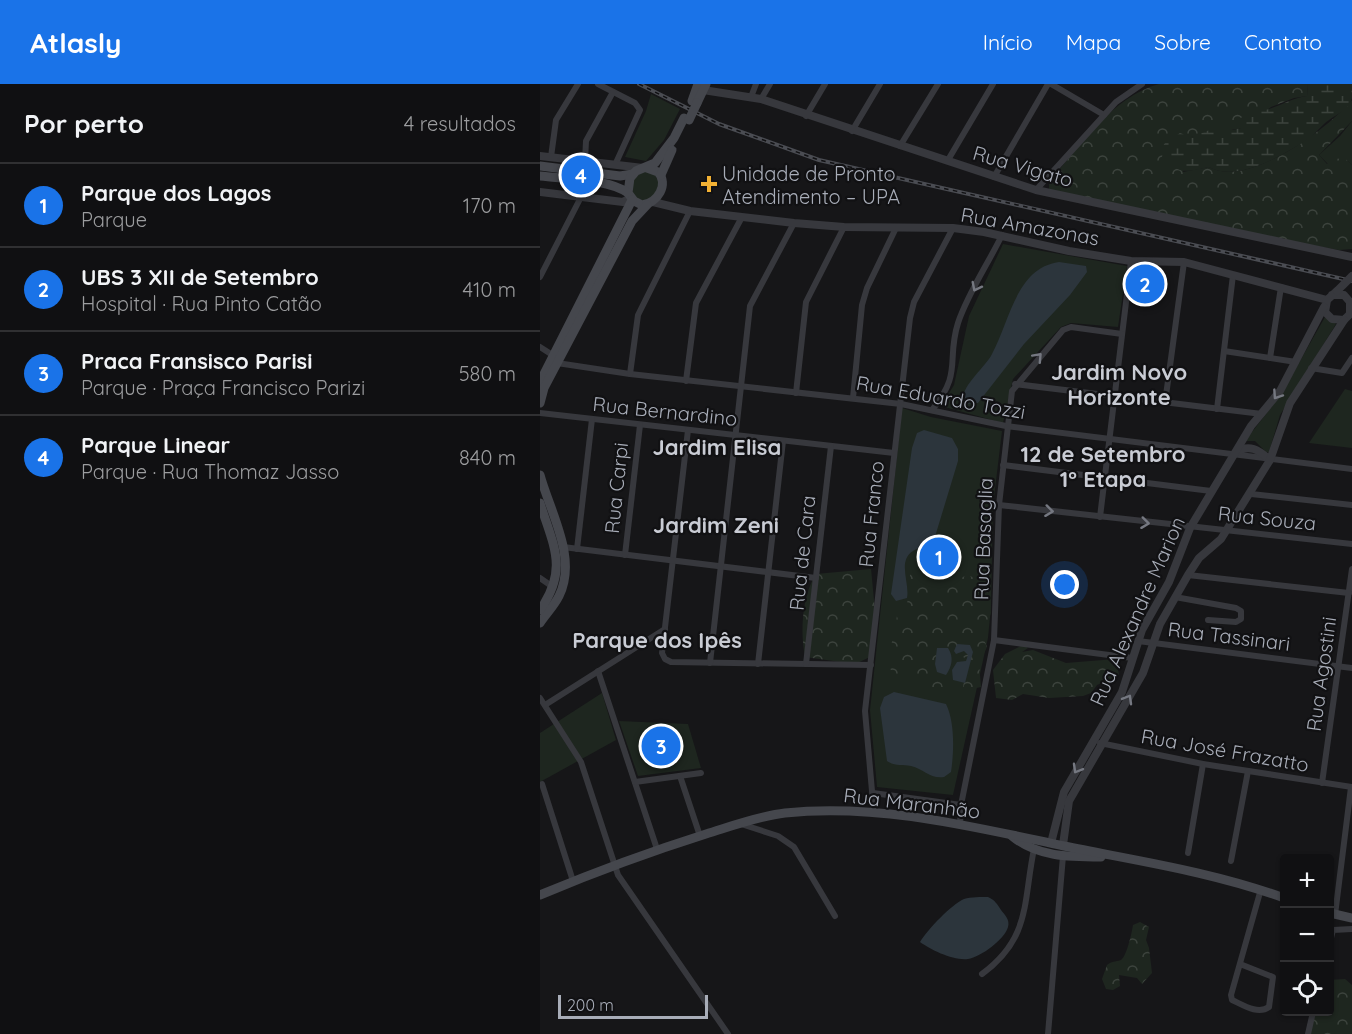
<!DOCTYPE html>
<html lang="pt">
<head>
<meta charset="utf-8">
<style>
  body { margin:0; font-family:Quicksand,sans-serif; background:#1e1e20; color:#f1f3f6 }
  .controls { position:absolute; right:18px; bottom:18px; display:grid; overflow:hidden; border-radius:6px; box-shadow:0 2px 4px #0004 }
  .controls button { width:54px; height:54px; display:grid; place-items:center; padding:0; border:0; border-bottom:2px solid #303032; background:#101012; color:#f1f3f6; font:30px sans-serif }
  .scale { position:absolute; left:18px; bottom:15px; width:150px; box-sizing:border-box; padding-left:6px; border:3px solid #a8adb8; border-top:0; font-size:16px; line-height:21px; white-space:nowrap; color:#a8adb8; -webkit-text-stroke:4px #111113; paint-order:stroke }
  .you { position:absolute; left:525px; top:501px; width:21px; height:21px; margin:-15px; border:4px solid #fff; border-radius:50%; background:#1a73e8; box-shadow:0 0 0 9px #1a73e833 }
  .badge { display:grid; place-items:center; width:39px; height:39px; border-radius:50%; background:#1a73e8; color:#fff; font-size:20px; font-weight:700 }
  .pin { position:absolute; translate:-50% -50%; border:3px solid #fff; box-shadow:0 2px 6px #0006 }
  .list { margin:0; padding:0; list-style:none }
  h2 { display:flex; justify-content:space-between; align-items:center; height:78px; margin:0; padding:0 24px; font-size:26px }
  h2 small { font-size:20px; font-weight:400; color:#9c9d9f }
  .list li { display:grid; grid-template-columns:39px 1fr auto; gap:18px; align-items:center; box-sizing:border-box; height:84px; padding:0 24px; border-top:2px solid #303032 }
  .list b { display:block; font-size:22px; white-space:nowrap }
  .list p { margin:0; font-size:20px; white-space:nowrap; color:#9c9d9f }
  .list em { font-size:20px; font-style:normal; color:#9c9d9f }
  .icon { flex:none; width:33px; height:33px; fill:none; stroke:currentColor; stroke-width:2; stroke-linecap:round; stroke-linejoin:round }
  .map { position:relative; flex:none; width:812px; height:950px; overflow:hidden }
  header { display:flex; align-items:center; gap:36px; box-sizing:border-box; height:84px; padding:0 30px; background:#1a73e8; color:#fff }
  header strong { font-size:28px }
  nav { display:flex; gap:33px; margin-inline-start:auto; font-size:21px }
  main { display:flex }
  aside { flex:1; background:#101012 }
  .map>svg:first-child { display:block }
</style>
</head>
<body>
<header>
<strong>Atlasly</strong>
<nav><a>Início</a><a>Mapa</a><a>Sobre</a><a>Contato</a></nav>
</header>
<main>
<aside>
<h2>Por perto<small>4 resultados</small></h2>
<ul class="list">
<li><span class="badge">1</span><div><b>Parque dos Lagos</b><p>Parque</p></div><em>170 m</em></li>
<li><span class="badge">2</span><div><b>UBS 3 XII de Setembro</b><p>Hospital · Rua Pinto Catão</p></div><em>410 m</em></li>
<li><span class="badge">3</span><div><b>Praca Fransisco Parisi</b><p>Parque · Praça Francisco Parizi</p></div><em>580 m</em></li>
<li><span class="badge">4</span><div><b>Parque Linear</b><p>Parque · Rua Thomaz Jasso</p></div><em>840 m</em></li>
</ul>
</aside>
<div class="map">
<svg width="812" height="950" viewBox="0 0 812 950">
  <defs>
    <pattern id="forest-crowns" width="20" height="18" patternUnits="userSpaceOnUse" patternTransform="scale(1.5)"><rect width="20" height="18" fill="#1e261f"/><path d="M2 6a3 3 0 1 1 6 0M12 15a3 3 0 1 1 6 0" fill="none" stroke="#3c433d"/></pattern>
    <pattern id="wetland-marsh" width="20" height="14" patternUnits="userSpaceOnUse" patternTransform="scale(1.5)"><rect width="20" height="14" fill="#1e261f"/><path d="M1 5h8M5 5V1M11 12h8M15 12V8" fill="none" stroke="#3c433d"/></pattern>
  </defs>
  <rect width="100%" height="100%" fill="#161618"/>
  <!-- green -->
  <g fill="#1e261f">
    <polygon points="111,10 140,25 124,56 106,77 85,73 106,27"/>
    <polygon points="812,37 812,81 807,76 788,80 779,71 800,52"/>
    <polygon points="104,86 114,89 119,98 116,110 107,118 93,114 92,96"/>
    <polygon points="463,160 587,182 578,243 531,239 521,243 473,295 463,339 401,322 414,301 429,232"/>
    <polygon points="785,233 796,240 740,331 729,368 726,368 715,357 705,357 740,312"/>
    <polygon points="805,305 812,307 812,364 769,359"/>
    <polygon points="362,324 391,333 462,347 453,422 451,523 448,554 413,711 337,703 330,626"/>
    <polygon points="62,609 76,656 0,698 0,649"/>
    <polygon points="79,637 148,640 161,684 98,692"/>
  </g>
  <!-- forest -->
  <g fill="url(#forest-crowns)">
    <path d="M619,0H768L767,12L754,14L731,23L702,44L651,53L643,88L669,83C707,105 789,44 812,16V37L779,71L787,80L794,74L807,76L812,81V165L799,166L755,158L509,106V98C540,62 572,13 619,0Z"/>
    <polygon points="396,465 403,469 414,494 429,492 448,497 451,529 443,553 447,563 439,579 441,603 423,607 425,576 418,562 401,567 397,574 404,608 397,612 389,610 375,597 368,597 351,588 349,573 357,532 367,519 369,511 371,471"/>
    <path d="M331,485L335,527L330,573L315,580L265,573C260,547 262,512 276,490Z"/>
    <polygon points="483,561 488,564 482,568 493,566 526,579 576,575 579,591 557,601 551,609 543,612 509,614 483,610 472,616 456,614 453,586 465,570"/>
    <path d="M600,838L609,843L606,856L609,864L612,889L602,900L597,894L579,891L580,902L573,906L566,905L562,895L567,881C572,877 575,878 581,876C587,872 592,848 593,841Z"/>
    <polygon points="805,895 812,901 812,950 770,950 771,928 790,928 790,896"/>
  </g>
  <!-- wetland -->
  <path fill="url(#wetland-marsh)" d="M768,0H812C812,4 812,10 812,14C809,26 797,30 789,36C781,41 776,50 768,55C743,71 698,99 669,83C645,88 640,91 622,73L624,60L640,49L651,53L683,41L693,46L701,44L703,41L699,35L713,27C728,30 749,14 767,12Z"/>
  <!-- water -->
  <g fill="#2c353c">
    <path d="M519,178L546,182L547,188L530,211L484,260L438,319L424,320C417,305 445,284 452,270C470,237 476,184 519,178Z"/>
    <path d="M384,346L412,354L418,365V377L394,456C387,464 380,462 373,467C357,477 370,499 367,514L356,517L351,510L372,364L377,349Z"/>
    <polygon points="417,560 430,561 433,568 425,599 413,596 412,586 417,578 426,577 428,571 424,567 416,570 414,567"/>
    <path d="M397,564H408C414,573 412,582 406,591L397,588L395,580Z"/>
    <path d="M354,608L406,620C415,638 414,668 411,688L404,693C390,695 384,685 371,682C362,680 356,683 347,677L340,624L344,613Z"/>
    <path d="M448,813C455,816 457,820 461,826C465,831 470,836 468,843C465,855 441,873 428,875C414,877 391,866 380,858C388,845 411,821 424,815C431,813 441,813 448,813Z"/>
  </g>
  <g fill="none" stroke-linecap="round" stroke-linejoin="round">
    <!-- minor -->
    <g stroke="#37383d" stroke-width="6">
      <polyline points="58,0 95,19 100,26 75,81"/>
      <polyline points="511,0 564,31"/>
      <polyline points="211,13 216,0"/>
      <polyline points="221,15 230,0"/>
      <polyline points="266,32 285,0"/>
      <polyline points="312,47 340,0"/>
      <polyline points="360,62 398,0"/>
      <polyline points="11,73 16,36 38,0"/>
      <polyline points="408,76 453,0"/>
      <polyline points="45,77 46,57 73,8"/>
      <polyline points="454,93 508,0"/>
      <polyline points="496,106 576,18 602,0"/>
      <polyline points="0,193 41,113"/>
      <polyline points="0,263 14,272"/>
      <polyline points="684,267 756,278"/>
      <polyline points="730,274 741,203"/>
      <polyline points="17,279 90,290 361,320 466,342 812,385"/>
      <polyline points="771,284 802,289 812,274"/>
      <polyline points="90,290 98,231 150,127"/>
      <polyline points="146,297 156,219 202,133"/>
      <polyline points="475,300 722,330"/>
      <polyline points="256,309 266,218 304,143"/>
      <polyline points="313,314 322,221 327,204 356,144"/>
      <polyline points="625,319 644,178"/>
      <polyline points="677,325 693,191"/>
      <path d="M392,326C423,288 406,277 418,239C428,209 448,180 462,151"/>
      <polyline points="0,329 354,369"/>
      <polyline points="148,346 122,569 125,575 131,578 331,581"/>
      <polyline points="463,381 671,407"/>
      <polyline points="711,410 812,421"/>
      <polyline points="459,421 812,460"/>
      <polyline points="560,433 591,177"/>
      <polyline points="23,463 276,494"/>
      <polyline points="37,465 52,335"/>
      <polyline points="85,471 100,341"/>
      <polyline points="648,491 809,509"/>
      <polyline points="0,494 13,503"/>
      <polyline points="635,513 696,524 701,527 701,535 696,538 668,536"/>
      <polyline points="454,556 592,574"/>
      <polyline points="598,557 812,584"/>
      <polyline points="170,579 210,222 254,139"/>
      <polyline points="218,580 243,357"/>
      <polyline points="266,580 291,362"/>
      <polyline points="58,587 117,765"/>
      <polyline points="0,614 41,678 78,791 188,950"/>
      <polyline points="5,621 125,545"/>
      <polyline points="560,659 663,680 812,703"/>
      <polyline points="140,692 160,752"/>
      <polyline points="95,698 161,689"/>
      <polyline points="782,699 812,485"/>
      <polyline points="2,700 33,797"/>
      <polyline points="333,709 421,721"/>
      <polyline points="334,730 325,627 370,234 374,218 413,144"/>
      <polyline points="201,740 238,752 254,763 295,832"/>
      <polyline points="420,741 421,721 454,556 459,421 472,307 523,246 531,243 582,250"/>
      <polyline points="648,769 663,680"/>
      <polyline points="691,777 708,687"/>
      <polyline points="795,831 811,703"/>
      <polyline points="790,858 793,846 812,845"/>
      <path d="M700,880L733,893L729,923C718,931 703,921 692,916L691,911L721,805"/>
      <path d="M442,890C491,854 483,818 494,765"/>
      <polyline points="508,950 523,772"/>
      <polyline points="768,950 773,928"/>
    </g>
    <!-- tertiary -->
    <g stroke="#37383d" stroke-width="8">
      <polyline points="163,6 221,15 496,106 812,173"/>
      <polyline points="0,72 103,84"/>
      <polyline points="0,108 83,118 90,114"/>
      <polyline points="113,118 150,127 254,139 304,143 413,144 444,148 529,167 591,177 644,178 787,216"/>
      <polyline points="792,211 804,211 810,218 810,230 804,236 792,235 785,228 787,216 797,207"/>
      <path d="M695,369C709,359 719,366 730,376"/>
      <polyline points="511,759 524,708 582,608 602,546 629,498 650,444 711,342 740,307 784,223"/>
      <polyline points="523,761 529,717 603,589 620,540 648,491 659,474 681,455 730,376 750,319 804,236"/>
    </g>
    <!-- secondary -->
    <g stroke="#45474d" stroke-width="9">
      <polyline points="152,17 158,0"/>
      <polyline points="157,19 166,0"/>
      <polyline points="0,82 80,92 93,90"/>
      <path d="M107,84L118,88C129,100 118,119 102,121L94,117L88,109L90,94L96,87L115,79L134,54L144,34"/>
      <polyline points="121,91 132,66"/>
      <path d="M0,92C25,95 69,95 88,109"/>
      <polyline points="0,298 92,116"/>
      <polyline points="0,319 4,304 92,137 107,121"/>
      <path d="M0,391C10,428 38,474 19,512C14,522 6,530 0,539"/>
      <path d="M0,419C13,461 29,485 0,526"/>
      <path d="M472,752C497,773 529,773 561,773"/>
      <path d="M0,811C55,788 109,768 166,750C192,742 219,732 245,729C338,719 434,743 524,762C598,777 673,788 744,814"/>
      <polyline points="790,829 812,834"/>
    </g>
    <defs>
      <polyline id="rail" points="99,0 179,40 279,76 812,197"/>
    </defs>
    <!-- rail casing -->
    <use href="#rail" stroke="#4a4c52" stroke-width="4"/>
    <!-- rail -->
    <use href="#rail" stroke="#111113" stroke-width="1.5" stroke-dasharray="4.5" stroke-linecap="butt"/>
    <!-- tertiary-bridge -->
    <polyline stroke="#37383d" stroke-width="8" points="797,207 812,192"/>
    <!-- secondary-bridge -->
    <polyline stroke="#45474d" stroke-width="9" points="149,36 157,19"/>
  </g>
  <!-- one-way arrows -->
  <defs><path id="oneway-chevron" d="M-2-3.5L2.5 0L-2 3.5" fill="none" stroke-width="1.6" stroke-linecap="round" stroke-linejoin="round" transform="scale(1.5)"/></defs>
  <g stroke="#757881">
    <use href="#oneway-chevron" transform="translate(436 203) rotate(117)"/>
    <use href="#oneway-chevron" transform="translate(498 273) rotate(-47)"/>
    <use href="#oneway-chevron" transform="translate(737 311) rotate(124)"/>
    <use href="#oneway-chevron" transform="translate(509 427) rotate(7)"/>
    <use href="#oneway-chevron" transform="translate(605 439) rotate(7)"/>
    <use href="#oneway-chevron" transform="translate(588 615) rotate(-60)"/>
    <use href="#oneway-chevron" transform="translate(537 685) rotate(120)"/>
  </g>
  <!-- markers -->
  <path fill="#f2b134" stroke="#111113" stroke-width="2" d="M166 91h6v6h6v6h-6v6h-6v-6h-6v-6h6z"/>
  <g text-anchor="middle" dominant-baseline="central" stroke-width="4.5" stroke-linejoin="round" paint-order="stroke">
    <!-- street labels -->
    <g font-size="20" fill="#a8adb8" stroke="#111113">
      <text transform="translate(483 82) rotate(16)">Rua Vigato</text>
      <text transform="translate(490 142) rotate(10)">Rua Amazonas</text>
      <text transform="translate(401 313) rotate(10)">Rua Eduardo Tozzi</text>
      <text transform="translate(125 327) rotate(6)">Rua Bernardino</text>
      <text transform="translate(76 404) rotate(-84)">Rua Carpi</text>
      <text transform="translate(331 430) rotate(-84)">Rua Franco</text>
      <text transform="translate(727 434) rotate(6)">Rua Souza</text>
      <text transform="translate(443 455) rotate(-88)">Rua Basaglia</text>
      <text transform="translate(262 469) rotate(-84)">Rua de Cara</text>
      <text transform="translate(597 527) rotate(-66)">Rua Alexandre Marion</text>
      <text transform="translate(689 552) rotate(7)">Rua Tassinari</text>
      <text transform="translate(781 590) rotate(-82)">Rua Agostini</text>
      <text transform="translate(685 666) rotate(10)">Rua José Frazatto</text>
      <text transform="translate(372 719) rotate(7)">Rua Maranhão</text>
    </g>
    <!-- poi labels -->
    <g font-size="20" fill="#a8adb8" stroke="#111113" text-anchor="start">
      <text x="182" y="89">Unidade de Pronto<tspan x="182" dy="23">Atendimento – UPA</tspan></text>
    </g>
    <!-- quarter labels -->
    <g font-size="22" font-weight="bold" fill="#c9ccd4" stroke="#111113">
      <text x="579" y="288">Jardim Novo<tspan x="579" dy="25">Horizonte</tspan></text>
      <text x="177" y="363">Jardim Elisa</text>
      <text x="563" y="370">12 de Setembro<tspan x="563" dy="25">1° Etapa</tspan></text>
      <text x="176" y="441">Jardim Zeni</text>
      <text x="117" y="556">Parque dos Ipês</text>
    </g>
  </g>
</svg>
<div class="controls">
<button>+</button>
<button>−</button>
<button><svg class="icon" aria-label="locate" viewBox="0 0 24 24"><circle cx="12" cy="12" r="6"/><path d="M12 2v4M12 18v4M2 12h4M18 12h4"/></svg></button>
</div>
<div class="scale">200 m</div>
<div class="you"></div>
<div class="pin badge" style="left:399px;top:473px">1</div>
<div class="pin badge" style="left:605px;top:200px">2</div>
<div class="pin badge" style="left:121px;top:662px">3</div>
<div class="pin badge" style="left:41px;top:91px">4</div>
</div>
</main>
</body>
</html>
